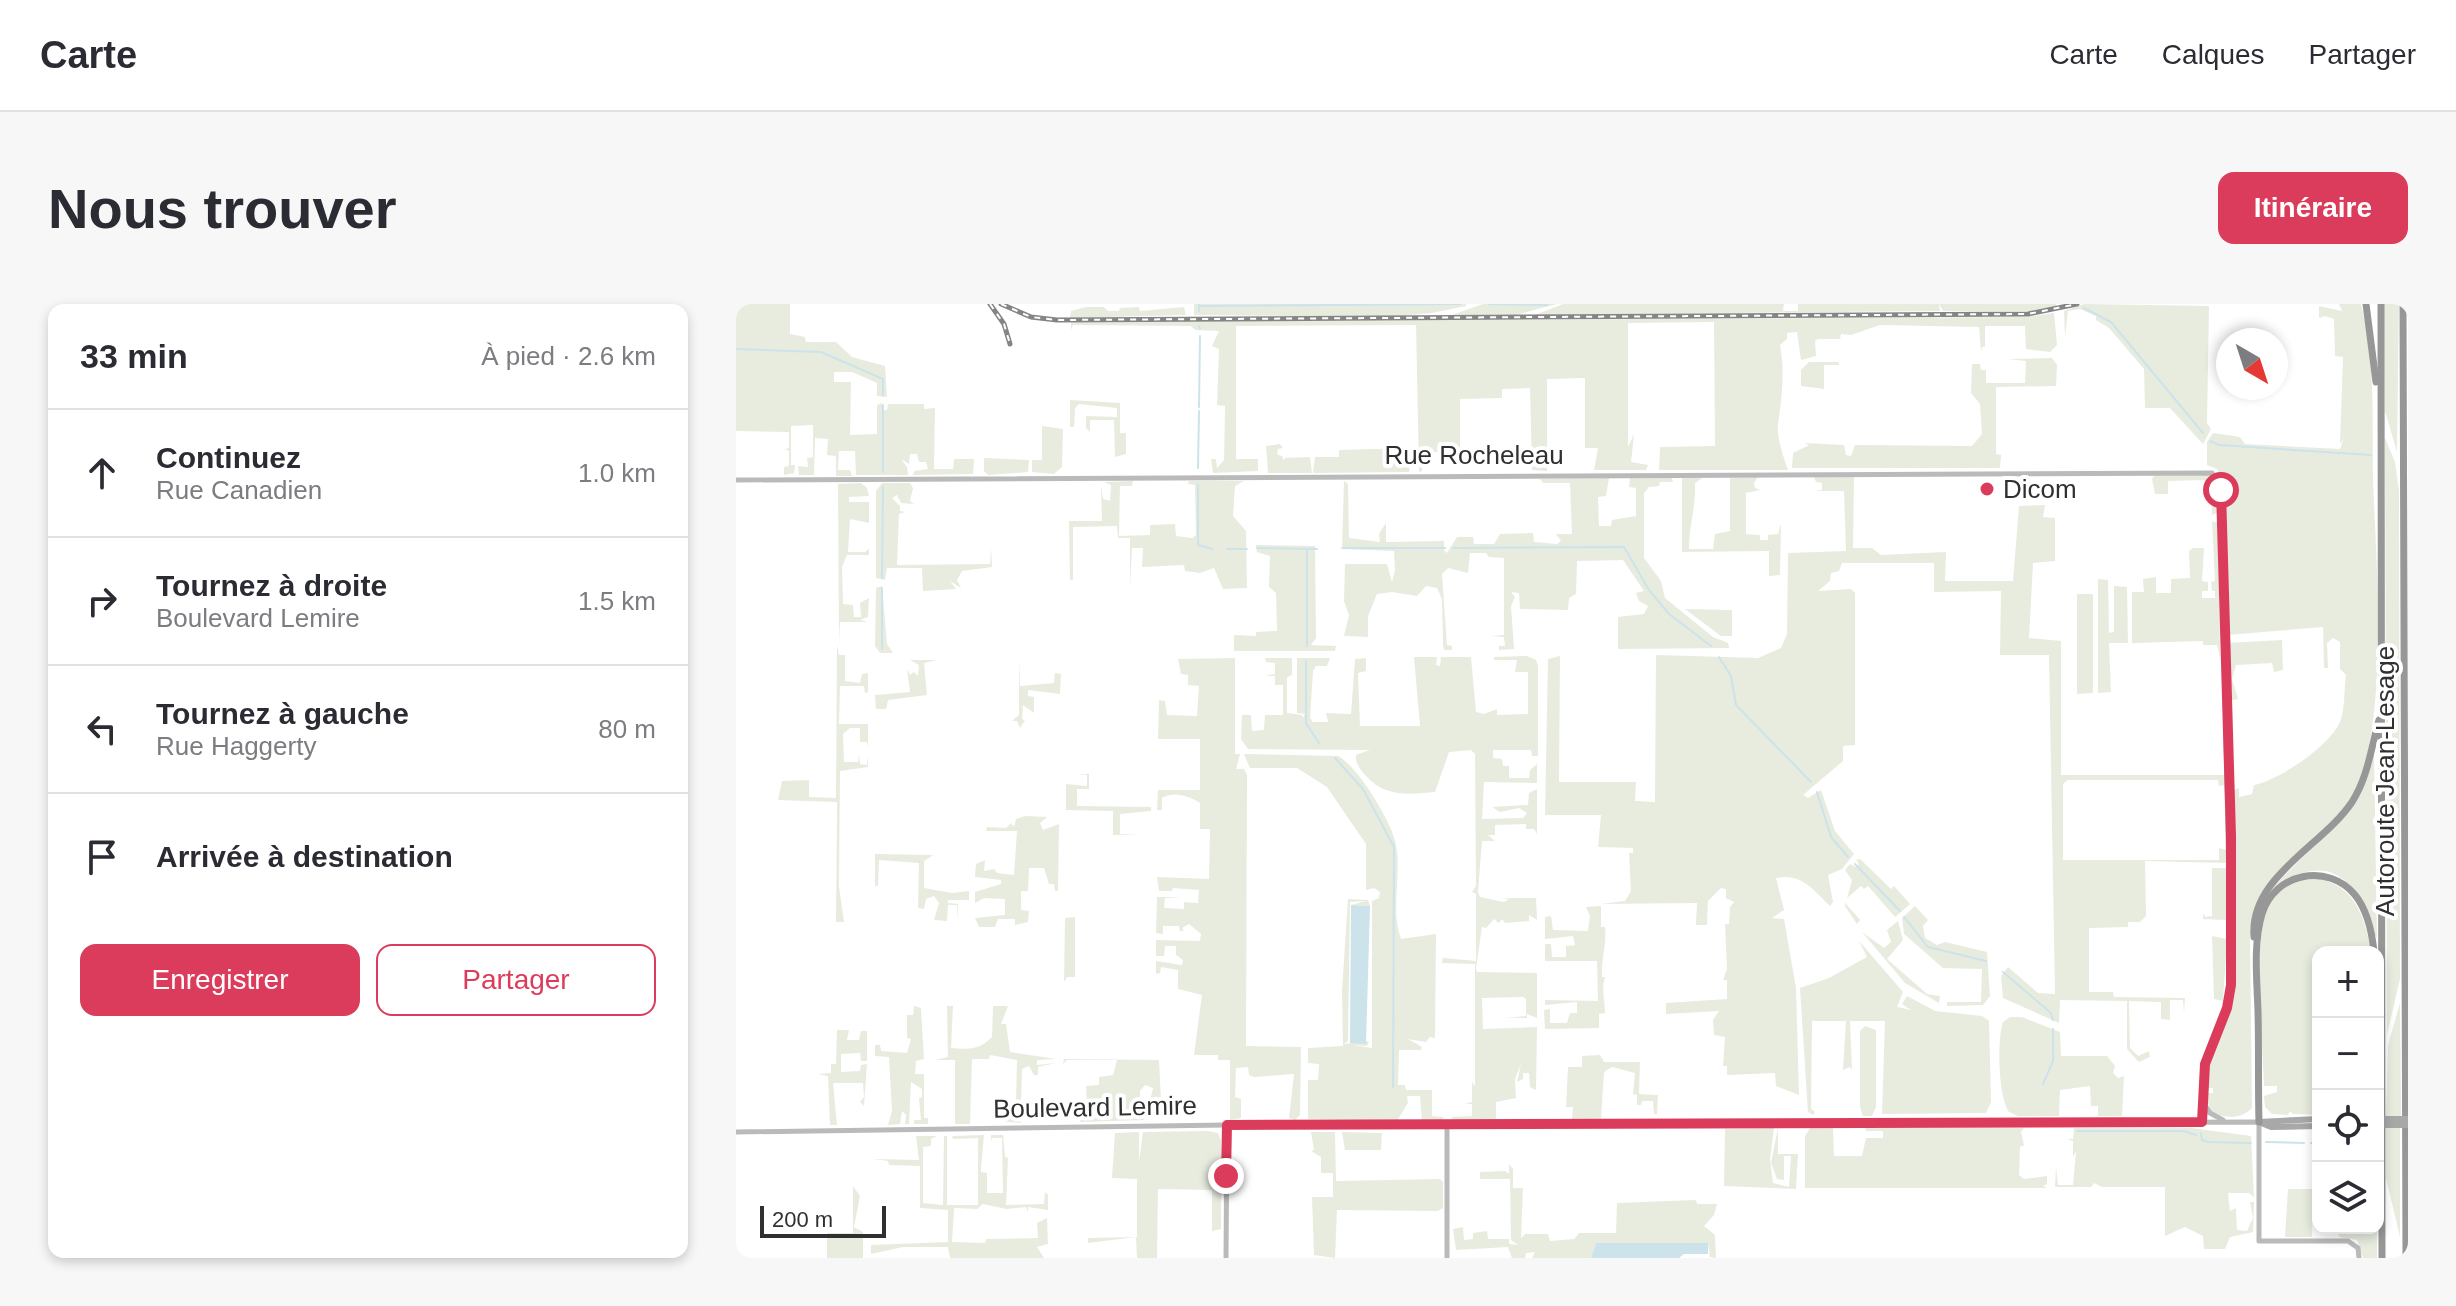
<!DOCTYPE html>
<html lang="fr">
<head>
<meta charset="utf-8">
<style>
  body { margin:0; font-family:Helvetica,sans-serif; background:#f7f7f7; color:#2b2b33 }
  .controls { position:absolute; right:24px; bottom:24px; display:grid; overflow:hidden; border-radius:16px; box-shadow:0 4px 12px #0003 }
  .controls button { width:72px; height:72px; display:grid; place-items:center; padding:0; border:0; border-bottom:2px solid #e1e1e2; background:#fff; color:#2b2b33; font:40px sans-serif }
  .compass { position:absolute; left:1480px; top:24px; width:72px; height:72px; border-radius:50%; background:#fff; box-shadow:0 4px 12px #0003; rotate:141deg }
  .scale { position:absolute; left:24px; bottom:20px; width:126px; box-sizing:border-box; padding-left:8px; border:4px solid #303030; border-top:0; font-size:22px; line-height:28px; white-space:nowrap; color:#303030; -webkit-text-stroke:6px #fff; paint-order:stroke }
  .stop { position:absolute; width:24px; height:24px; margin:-18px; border:6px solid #dc3c5c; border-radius:50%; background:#fff }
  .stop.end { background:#dc3c5c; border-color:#fff; box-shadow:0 2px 8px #0008 }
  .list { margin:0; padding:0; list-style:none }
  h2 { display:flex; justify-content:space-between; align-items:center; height:104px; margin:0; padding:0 32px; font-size:34px }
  h2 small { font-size:26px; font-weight:400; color:#7c7c81 }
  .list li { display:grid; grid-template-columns:52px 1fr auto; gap:24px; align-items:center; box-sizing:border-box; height:128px; padding:0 32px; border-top:2px solid #e1e1e2 }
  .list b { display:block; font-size:30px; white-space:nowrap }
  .list p { margin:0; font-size:26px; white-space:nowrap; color:#7c7c81 }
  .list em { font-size:26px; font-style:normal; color:#7c7c81 }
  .actions { display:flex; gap:16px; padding:24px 32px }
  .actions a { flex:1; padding:18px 0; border:2px solid #dc3c5c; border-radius:16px; text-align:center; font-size:28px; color:#dc3c5c }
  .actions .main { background:#dc3c5c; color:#fff }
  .icon { flex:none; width:44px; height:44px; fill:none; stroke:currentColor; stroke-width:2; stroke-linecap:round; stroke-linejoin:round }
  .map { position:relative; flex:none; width:1672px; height:954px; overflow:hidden; border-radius:16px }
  header { display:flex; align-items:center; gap:48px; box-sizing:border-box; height:112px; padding:0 40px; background:#fff; border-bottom:2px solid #e1e1e2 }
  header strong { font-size:38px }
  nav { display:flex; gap:44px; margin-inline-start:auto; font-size:28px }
  .intro { display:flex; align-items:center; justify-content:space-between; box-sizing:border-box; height:192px; padding:0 48px }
  h1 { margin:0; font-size:56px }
  .button { padding:20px 36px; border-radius:16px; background:#dc3c5c; color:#fff; font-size:28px; font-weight:700 }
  main { display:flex; gap:48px; padding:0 48px }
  aside { flex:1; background:#fff; border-radius:16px; box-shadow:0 4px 12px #0003 }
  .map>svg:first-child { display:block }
</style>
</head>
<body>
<header>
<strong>Carte</strong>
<nav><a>Carte</a><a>Calques</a><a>Partager</a></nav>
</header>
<div class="intro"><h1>Nous trouver</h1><a class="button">Itinéraire</a></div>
<main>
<aside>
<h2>33 min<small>À pied · 2.6 km</small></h2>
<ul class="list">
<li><svg class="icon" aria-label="ahead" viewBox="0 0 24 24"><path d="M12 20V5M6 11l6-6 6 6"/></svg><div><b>Continuez</b><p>Rue Canadien</p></div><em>1.0 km</em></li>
<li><svg class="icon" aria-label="right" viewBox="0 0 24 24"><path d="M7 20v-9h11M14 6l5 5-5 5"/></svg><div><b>Tournez à droite</b><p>Boulevard Lemire</p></div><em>1.5 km</em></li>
<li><svg class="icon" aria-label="left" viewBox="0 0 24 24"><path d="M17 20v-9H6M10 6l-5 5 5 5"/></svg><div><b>Tournez à gauche</b><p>Rue Haggerty</p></div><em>80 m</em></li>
<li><svg class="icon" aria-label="arrive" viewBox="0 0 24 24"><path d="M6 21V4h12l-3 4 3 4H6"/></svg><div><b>Arrivée à destination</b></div></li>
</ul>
<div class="actions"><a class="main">Enregistrer</a><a>Partager</a></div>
</aside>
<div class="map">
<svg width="1672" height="954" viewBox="0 0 1672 954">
  <rect width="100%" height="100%" fill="#fff"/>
  <!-- green -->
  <g fill="#e7ecdf">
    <polygon points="0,0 54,0 54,30 69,33 70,38 100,38 116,53 149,62 151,93 141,92 141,79 116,68 98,68 98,78 115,78 114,131 141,130 141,101 146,99 146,106 151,106 152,100 188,100 188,105 199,104 198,165 217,165 218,155 238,155 237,170 177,171 178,167 192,165 190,158 183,158 181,150 174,150 173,160 165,155 171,163 172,171 120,171 119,147 103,147 102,166 114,166 116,172 100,172 100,152 91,151 92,135 79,134 78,171 63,171 62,162 72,163 71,154 77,153 77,121 55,122 55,161 59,161 58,169 48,171 48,163 53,162 53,147 49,145 53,144 53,128 0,127"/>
    <polygon points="458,0 730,0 730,2 696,9 652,13 458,11"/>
    <polygon points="747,0 821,0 780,11 716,11"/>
    <polygon points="827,0 1048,0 1047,7 1062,7 1062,0 1320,0 1320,3 1297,7 1207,7 1203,0 1204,7 799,11"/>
    <polygon points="1348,0 1473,2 1471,119 1475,125 1467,140 1434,104 1409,104 1408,65 1373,24 1360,16 1360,12 1344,5 1332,7 1329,33 1328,7"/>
    <path d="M1603,0H1625C1640,57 1636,117 1637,176C1640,255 1653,414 1620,484C1594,540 1514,565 1514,633L1516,804C1505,816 1488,814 1475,808L1469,789H1477V784H1470C1469,749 1491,720 1498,687L1496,487L1503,484V493L1516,490L1518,481C1544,476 1598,439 1605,415C1609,401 1608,385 1610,371L1604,365V338L1597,334L1591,339L1592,364H1588L1587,323L1491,331L1488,179L1481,165L1471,161V138L1477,129L1504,133L1509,140L1604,145L1608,134L1604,140L1607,53L1599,52L1598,15L1589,12L1583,14V2L1606,7Z"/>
    <polygon points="1648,0 1663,0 1661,148 1649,107"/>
    <polygon points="350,3 368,3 372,7 383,7 384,4 403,3 404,7 448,3 450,11 334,14 335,7"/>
    <path d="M1318,9L1321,41L1314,48L1290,45L1289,22H1249V43H1246L1245,48L1243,23L1144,21L1115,31L1105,30L1104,35H1082L1079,37L1080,52L1065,56L1061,28L1051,29V35L1044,41C1049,67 1046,93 1042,120C1040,134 1049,157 1052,166H923L924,143L979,142L978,18L892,19V143L898,130L895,158L912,161L910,166H858L862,144H849V74L811,75V167L796,166L794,84L766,85V94L724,95V148H687L686,167L683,168L680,21L500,22V155H522V167L477,169L475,155H480L481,164L488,156L489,102L481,101L483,45L476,42L483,27L459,26L455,22L337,21L335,26V18L1290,13Z"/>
    <polygon points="1316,54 1321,61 1320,82 1260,83 1260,150 1265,151 1264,164 1056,164 1057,149 1073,141 1068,139 1108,141 1110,151 1115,152 1119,141 1236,142 1246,130 1244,100 1235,89 1236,60 1244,60 1245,66 1250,66 1250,79 1289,79 1290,57 1272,55"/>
    <polygon points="1073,58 1103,58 1103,61 1088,61 1088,85 1065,82 1065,66"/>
    <polygon points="334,96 384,99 384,129 390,129 390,150 379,153 378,116 354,116 354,128 350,124 350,112 381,113 381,104 343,100 339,104 338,123 334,123"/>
    <polygon points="306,122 327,125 326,163 318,170 296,168 296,156 306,156"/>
    <polygon points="1649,134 1659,158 1663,187 1664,675 1651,731"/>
    <polygon points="544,140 547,144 542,145 541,150 547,153 547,157 549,154 574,153 576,169 532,169 530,142"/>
    <polygon points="677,144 673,168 577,169 579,153 603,153 603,146"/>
    <polygon points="248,154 293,156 292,168 252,171 248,167"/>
    <polygon points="1419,170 1472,171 1481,183 1481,209 1476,211 1475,183 1468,176 1432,177 1432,190 1419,190 1416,175"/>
    <path d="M1022,173L1018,179L1019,184L1024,186L1010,189V230L1024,231V236H1032V231L1042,230L1045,220L1044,271L1033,272V247L946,248V174H966L959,179C960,204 953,221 953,245H977L979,230L994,227V174Z"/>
    <path d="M1078,173H1118L1117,244H1136L1145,251L1210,248L1209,277H1277L1283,202L1309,201L1307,213L1319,214V257L1297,259L1293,334L1325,337V471H1489V481L1483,482L1482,476H1332L1327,480V556H1483V544L1491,546V559L1409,557L1410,612L1404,618H1392V623L1353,624V688H1377L1378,693L1449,694L1448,709L1447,696H1434V716L1425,715V698L1393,697L1394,744L1402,752L1413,747L1414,753L1403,758L1391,745V697L1324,696L1323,719L1267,694L1265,672L1272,663L1302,689L1319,690L1313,351H1264L1265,287L1198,288V259H1106L1103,267L1095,269L1094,277L1082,287L1115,285L1119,289V441L1107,442V457L1067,491L1072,494L1085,486L1099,527L1118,550L1106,565L1092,571L1097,598L1094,602C1076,585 1066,569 1040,574L1048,606L1036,614L1048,615L1060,684L1063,791L1040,782L1039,769L991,771V762H987L989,733L978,731L977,716L983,707L930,710V699L991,695V676H987L991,665L989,620H993L994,603L998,598L990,594V585L985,584L972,597L971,621H960L961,599L865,600L889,597L895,587L893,549H897V544L862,543L865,511H809L812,355L824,352L823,478H900L899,497L919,498L920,351L1022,354L1045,344L1051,330L1052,249L1110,247L1108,187H1079L1086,186V179L1080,178Z"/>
    <polygon points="873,174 870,192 862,193 863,222 875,222 876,216 900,212 900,184 893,183 894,174 936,174 937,178 924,178 923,182 913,183 908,189 908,254 925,277 929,294 977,333 992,339 993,344 882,345 882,313 908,310 912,302 903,297 900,289 908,287 887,256 841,257 840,290 833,294 832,306 784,305 783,289 775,288 779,293 775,302 778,345 763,346 763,342 769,342 768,333 755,332 768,331 768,254 753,253 750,249 734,249 732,269 712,264 706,270 711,341 716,342 716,346 708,346 707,342 706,295 701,284 690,282 681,292 656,288 641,290 632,312 632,333 608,332 613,311 608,297 609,260 651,260 656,278 659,266 658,247 606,245 608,177 612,180 613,234 644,238 643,230 650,219 650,238 708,237 708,246 711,249 721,233 737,233 738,240 758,240 764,230 797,229 798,238 821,240 825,237 820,230 836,230 834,179 807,179 804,175"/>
    <polygon points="397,177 396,182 384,182 383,232 414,231 414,221 439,220 440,232 456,234 460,231 459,181 452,180 453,177 508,177 499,182 497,212 510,227 511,284 487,285 478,264 464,269 449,267 448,261 406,263 407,244 396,244 394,283 394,234 382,234 381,222 337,223 337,276 334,276 333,217 366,217 365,181 367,195 374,197 375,181 368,178"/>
    <polygon points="125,179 131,184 133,192 113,193 113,198 133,198 133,219 114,215 112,248 129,248 133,245 133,251 111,251 106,263 107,300 117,301 118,313 125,313 124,299 133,294 132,313 124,316 132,318 104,318 103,339 102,180"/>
    <polygon points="146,179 174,179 177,184 174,197 178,200 165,199 161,191 156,194 164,202 164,207 169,208 163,210 161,261 254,260 255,244 256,263 226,267 221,276 225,284 214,277 220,285 187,287 186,264 151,264 149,276 140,274 140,187"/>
    <polygon points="1476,217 1482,219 1484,354 1481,341 1467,341 1467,337 1396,339 1396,288 1408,288 1407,275 1420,273 1420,289 1435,289 1435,275 1454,274 1453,247 1457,244 1468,244 1466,277 1472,278 1472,287 1466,287 1466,294 1479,294 1479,287 1476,287 1475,278 1479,277"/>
    <polygon points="520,241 579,242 580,334 575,341 600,342 599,347 498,347 498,331 520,332 520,328 541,327 540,289 533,283 534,252 521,248"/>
    <polygon points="1362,275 1372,276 1373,329 1378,328 1378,282 1391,283 1392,339 1373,339 1375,388 1362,389"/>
    <polygon points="146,282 151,340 157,349 144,349 139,342 140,284"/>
    <polygon points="1341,290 1357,290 1357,389 1341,390"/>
    <polygon points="949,305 996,306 996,332 985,332"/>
    <polygon points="1546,336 1547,366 1538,368 1536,359 1500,361 1496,375 1502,395 1493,397 1491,339"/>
    <polygon points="101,341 103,351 109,351 109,377 124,379 126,370 132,369 132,388 129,389 128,382 104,382 103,420 132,420 132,444 131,438 124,438 124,424 114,424 107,430 108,458 122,458 123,450 124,460 131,461 132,451 132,463 104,467 103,583 108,618 100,618 101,498 42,496 46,477 73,476 73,493 100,494"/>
    <path d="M791,352L800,356L802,362V452H796L795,446H757V454L766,455L767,462H773V474H793L794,466L801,460V479L748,478L746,515L787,514L791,509L783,504L764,508L756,503L792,501L793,489L801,485V530L798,525H790V520L759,521V531H752L759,537H746L742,588L744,593L768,598L773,595L765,594H800L801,616L793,611V617L769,619L766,615L763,619L758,615L750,624L746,623L740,664L741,668L801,669V714L791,710V714H770L790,712V695L787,693L746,694L747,725L801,723L800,786L794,783L793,769H787V775L781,778L785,760L779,775L780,794L760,798V816L719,817L715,813L736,812V800H729L736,798V778L739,782V660L706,659L707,654L740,657V590L736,588L740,582L739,450L735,446L713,448L699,488C676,490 649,494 630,472C624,465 619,459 620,451L634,446L512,445L505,435L506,411H515L516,427L528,426L529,411H547V381H539V372H529L539,370V359L530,358L529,354H556V371L551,373V409L566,411L567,414L569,410L561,409V354H594L591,362H580L577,367L574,414L577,418H592L590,409L615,410L619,355L630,354V367L622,369L624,422H684L678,353H701L700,361L704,362L705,353H735L740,408L748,410L761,405V411L792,410V368H779L781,356H758V353Z"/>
    <path d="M499,354V450H504L500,465H508L511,471L510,742L565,743L564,811L559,816L553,814L558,770L518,773L513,771L512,763L500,764L499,793L505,795V814L494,816V756H482V751H458L466,691L442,685V666L425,663L424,669L420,670V657L446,661L447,656L440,651V642H429L428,652H420V636L464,637L465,630L453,620L446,624L448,627H444L443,622H427V630L420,629L421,593H446L429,594L428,604L448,605V598L462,599L463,586L437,584L436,587H423L421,573L473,575L474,525H464V499C455,493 438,486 426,494V506H421L422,486H464V435H422L423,396L429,397L431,411L461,412L463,382L452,381V371L445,370L442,355Z"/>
    <polygon points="174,356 201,356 188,359 191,391 152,396 150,405 140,405 139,391 174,388 171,365 174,371 178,368 182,372 183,361"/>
    <polygon points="283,356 284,382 318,379 319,369 325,370 324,390 292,386 292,392 298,393 298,409 287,401 286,415 289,416 284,424 281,417 251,417 276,417 283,411"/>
    <path d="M1638,447L1641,634C1627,619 1625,593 1611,579C1582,550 1544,578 1525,600L1541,579L1607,513Z"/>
    <path d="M508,450L602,452C621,461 657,520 660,541C666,572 654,605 665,635L700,630L699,734L694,733L690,738L672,735L686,743L685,746H663L662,781H669L670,786H696V812L708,813L705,817H686L684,792H671L672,799L661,817L572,815V776H582L583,760L572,759V744L607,742L606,687L612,595L632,596L634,602L615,601L630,597L614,598L612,737L608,740L633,737L631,742L616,741L636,744V597L643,594L644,588L638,584L630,586V540L591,483L561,464H514Z"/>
    <polygon points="341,470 353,470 353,485 341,485 341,502 415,503 415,507 384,510 384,530 403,531 377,531 377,507 330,506 330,480 351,482 351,471"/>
    <polygon points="289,512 311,513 304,519 307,526 323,520 322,587 319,587 318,580 313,580 308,564 293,564 292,587 285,587 285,606 293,607 292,618 279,621 279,615 262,615 259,623 243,623 239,614 269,611 269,595 248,594 239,599 239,588 265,580 265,576 239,573 240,560 249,556 248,567 258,565 261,569 278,571 281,527 250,527 251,523 270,524 275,519 278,523 280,515"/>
    <polygon points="139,550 197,551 188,557 188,584 216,589 233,587 233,596 212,596 212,599 222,600 222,616 221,601 212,601 211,617 198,616 203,599 198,592 190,595 188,605 182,604 183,559 143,556 142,582 139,582"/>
    <polygon points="1124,555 1155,585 1158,582 1174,600 1159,613 1132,582 1128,585 1125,582 1111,594 1110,600 1124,616 1121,620 1109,602 1116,576 1109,566 1114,560 1120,563 1123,560 1120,556"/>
    <polygon points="1476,564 1491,564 1491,616 1467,615 1467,609 1469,613 1476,612"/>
    <path d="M1580,574C1619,581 1629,613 1635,648H1582V811L1556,810L1555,807L1551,811L1536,810L1529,803L1528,792L1541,788V782H1528C1527,743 1516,631 1533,601C1543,583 1560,577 1580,574Z"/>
    <path d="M865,602V623H869C871,640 865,654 866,673H869C865,687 869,695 869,709L863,710V724L809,725L808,706L814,705V719H831L834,709H841V698L809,701V696L862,697L861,657H809V640H815L816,653H830V642L839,641L837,632L809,635V613L815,612L817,626L852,627L854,612L850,603Z"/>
    <polygon points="1179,602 1192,616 1187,622 1189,634 1201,641 1209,638 1251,648 1254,692 1247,701 1211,702 1211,698 1245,698 1246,665 1207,664 1168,630 1166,614"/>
    <polygon points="339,613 339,673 331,673 328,678 329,614"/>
    <polygon points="1162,617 1167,636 1151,655 1191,690 1204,692 1203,699 1169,679 1126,628 1148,644 1155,638 1151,626"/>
    <polygon points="1476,632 1491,635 1487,697 1478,695"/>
    <polygon points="1123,637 1167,688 1161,703 1175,706 1166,700 1171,692 1199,707 1246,712 1253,717 1255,798 1250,809 1146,810 1149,717 1114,717 1116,766 1114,763 1107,766 1110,717 1076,717 1075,805 1079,808 1077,811 1072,808 1064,684 1093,674 1131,653"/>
    <polygon points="1664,699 1665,812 1650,812 1652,741"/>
    <polygon points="178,702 185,704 188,755 180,757 179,770 188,770 188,814 192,814 192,820 178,820 178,816 185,816 183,794 186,793 186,785 175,778 173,820 169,820 170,811 166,807 164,820 152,821 156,807 153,753 139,752 139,741 144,741 145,747 171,749 175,735 171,734 171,711 177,711"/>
    <path d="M211,702H217L215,744C232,745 242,747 256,733L257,702H272L265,720H270L274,748L320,755L301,756V761L320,759L302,763V771H298L293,762L286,765L285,802H281L285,819L266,817L267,794L280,799L281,756L254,751L253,755H236L234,820H219V756H199L212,753Z"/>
    <path d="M1274,713H1286L1324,728L1325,752H1371L1379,762L1377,769L1382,774L1388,772L1386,812H1362V802H1355L1354,782L1324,786L1323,812H1282L1273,808C1262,792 1261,736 1267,718Z"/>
    <polygon points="1129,722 1140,726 1140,803 1136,812 1127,812 1124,803 1124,727"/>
    <polygon points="101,726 113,726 111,736 123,736 125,727 131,727 131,757 125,757 124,749 105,750 105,768 124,767 125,761 131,760 128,802 124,798 128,793 127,779 97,779 101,821 94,821 92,772 82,770 95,769 95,760 100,760"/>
    <polygon points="864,751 868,758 904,758 903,790 922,791 921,810 918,810 917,797 906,797 905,801 901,801 901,791 897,790 899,769 876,763 868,768 865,815 836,815 837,803 830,803 832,763 846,763 846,752"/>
    <polygon points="328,755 423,756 425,796 414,797 417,784 409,781 404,787 404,795 409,797 408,816 344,818 344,813 353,812 352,804 345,803 351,802 350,782 363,781 363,773 377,771 381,756 331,756 327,760"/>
    <polygon points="1038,824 1034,855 1037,879 1053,883 1055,852 1048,852 1048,876 1041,875 1035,859 1042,824 1042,850 1062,850 1060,885 988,882 989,825"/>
    <polygon points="1074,824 1097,824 1098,852 1126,852 1130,834 1147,834 1147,827 1130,827 1129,824 1288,824 1285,828 1288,841 1284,843 1283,871 1288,875 1311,872 1311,880 1307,882 1311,884 1069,884 1069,832"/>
    <polygon points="1338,824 1455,824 1515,832 1518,893 1513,889 1492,889 1494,907 1500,904 1501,926 1511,927 1517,914 1514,898 1518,898 1517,928 1494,933 1489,945 1468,945 1467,932 1449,923 1429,932 1429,883 1366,883 1358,879 1355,883 1319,883 1320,863 1322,881 1337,881 1340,847 1337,853 1337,837 1331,835 1337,835"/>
    <polygon points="1650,824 1664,824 1664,933 1650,874"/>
    <polygon points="472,827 482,829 485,837 485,925 476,927 476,886 422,885 421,954 401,954 400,933 352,939 352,934 401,933 401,875 376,874 379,829 403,828 403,857 407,828"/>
    <polygon points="575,828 599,828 600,877 704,875 707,878 707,904 702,907 601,906 599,954 578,951 576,893 597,893 597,869 585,869 585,853 575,847 578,846"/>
    <polygon points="606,828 646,829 645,846 609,846"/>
    <polygon points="248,831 245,864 245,868 251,869 251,889 267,889 266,834 256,834 255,837 255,831 267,831 269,853 272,854 270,901 308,900 309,888 312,891 312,906 292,903 292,908 290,903 270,905 247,900 241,905 218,904 216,938 249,939 250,935 302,934 301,919 311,914 312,940 301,943 308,954 214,954 212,943 167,943 135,950 135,941 212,938 212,906 184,904 184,862 153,861 152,857 137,855 183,856 180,832 201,832 195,835 195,842 187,843 187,899 207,901 208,832 211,832 211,901 242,901 242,834 217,835 216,832"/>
    <polygon points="773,860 777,865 777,884 787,884 785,934 789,930 812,930 814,937 838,935 843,929 880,929 881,899 960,896 961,900 981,900 978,911 968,922 979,931 980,954 974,953 972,939 860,939 855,954 796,954 799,948 790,949 789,954 776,954 772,943 720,946 717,925 727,923 728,936 737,935 737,929 751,927 752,935 773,935 773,940 782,941 775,936 774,875 744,875 744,868 769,867 773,870"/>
    <polygon points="117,882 124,892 118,923 127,928 127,954 91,954 91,929 117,929"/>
    <polygon points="1552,885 1577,885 1576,933 1549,933"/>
    <polygon points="1611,924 1641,924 1641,954 1627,954 1621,936 1603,933 1602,928 1611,927"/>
  </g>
  <!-- water -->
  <g fill="#cce3eb">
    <polygon points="615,601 634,602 630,740 614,739"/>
    <polygon points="860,939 972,939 972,950 948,950 943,954 855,954"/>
  </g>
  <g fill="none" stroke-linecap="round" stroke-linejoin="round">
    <!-- stream -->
    <g stroke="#cce3eb" stroke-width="2">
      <polyline points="463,0 463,7"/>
      <polyline points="753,0 811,1"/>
      <polyline points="463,2 724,0"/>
      <polyline points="1348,4 1375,18 1467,129"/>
      <polyline points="463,22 464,25"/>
      <polyline points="0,45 85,48 147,75 147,91"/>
      <polyline points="463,103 464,32"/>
      <polyline points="1474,137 1483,141 1635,151"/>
      <polyline points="462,164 463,107"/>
      <polyline points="147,168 147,101"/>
      <polyline points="462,181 462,241 476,245"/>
      <polyline points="521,244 581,245"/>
      <polyline points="606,244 709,244"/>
      <polyline points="717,244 888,243 913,286 933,310 975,342"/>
      <polyline points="491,245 511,245"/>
      <polyline points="146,274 147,183"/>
      <polyline points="146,284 146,345"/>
      <polyline points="571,342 571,245"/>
      <polyline points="983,353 995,372 1000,401 1075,478"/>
      <polyline points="570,357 570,419 583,439"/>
      <polyline points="599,454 627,485 658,543 657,783"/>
      <polyline points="1081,488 1095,533 1112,553"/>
      <polyline points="1119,560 1164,607"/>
      <polyline points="1168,613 1192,643 1250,657"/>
      <polyline points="1267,668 1315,709 1317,716"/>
      <polyline points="1307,780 1317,757 1317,725"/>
      <polyline points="1341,827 1448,827 1460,831"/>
      <polyline points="1465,829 1466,836 1472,838 1515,839"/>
      <polyline points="1530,838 1568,839"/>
      <polyline points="1575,839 1582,839"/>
    </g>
    <!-- secondary -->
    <g stroke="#bababa" stroke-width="5">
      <polyline points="0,176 1476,169 1485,186 1495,681 1491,704 1469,760 1466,818"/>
      <polyline points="1468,800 1474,809 1487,816"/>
      <polyline points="0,828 491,821 1523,818 1523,937 1612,937 1622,944 1623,954"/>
      <polyline points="490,954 491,821"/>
      <polyline points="711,954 711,823"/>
    </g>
    <!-- primary -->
    <g stroke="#a8a8a8" stroke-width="6">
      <polyline points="1523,818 1535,823 1582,822"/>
      <polyline points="1523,818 1582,815"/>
    </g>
    <!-- highway -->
    <g stroke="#979797" stroke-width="7">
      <polyline points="1630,0 1640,78"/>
      <polyline points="1645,0 1646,954"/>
      <polyline points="1667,0 1670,954"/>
      <path d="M1518,633C1513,573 1587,542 1616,498C1632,473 1635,444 1643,416"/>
      <path d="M1523,818C1522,781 1523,744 1522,707C1521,676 1517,640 1526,610C1538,569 1592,558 1619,591C1632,607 1636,628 1638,648"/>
    </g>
    <defs>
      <g id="rail">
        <polyline points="254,0 268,20 274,40"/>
        <polyline points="265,0 295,13 321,16 1292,10 1341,0"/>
      </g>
    </defs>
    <!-- rail casing -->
    <use href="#rail" stroke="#858585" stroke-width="5"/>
    <!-- rail -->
    <use href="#rail" stroke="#fff" stroke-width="2" stroke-dasharray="6" stroke-linecap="butt"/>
    <!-- primary-bridge -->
    <g stroke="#a8a8a8" stroke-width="6">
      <polyline points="1642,815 1672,815"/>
      <polyline points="1642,821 1672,821"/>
    </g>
  </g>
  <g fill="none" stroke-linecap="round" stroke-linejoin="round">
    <!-- route -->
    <polyline stroke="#dc3c5c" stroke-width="10" points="490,872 491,821 1466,818 1469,760 1491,704 1495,681 1495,532 1485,186"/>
  </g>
  <!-- markers -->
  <circle fill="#dc3c5c" stroke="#fff" stroke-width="3" cx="1251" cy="185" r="8"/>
  <g text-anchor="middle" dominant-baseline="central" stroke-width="8" stroke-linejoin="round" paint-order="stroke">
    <!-- street labels -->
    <g font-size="26" fill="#303030" stroke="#fff">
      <text x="738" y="151">Rue Rocheleau</text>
      <text transform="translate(1649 477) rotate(-90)">Autoroute Jean-Lesage</text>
      <text transform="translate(359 803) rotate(-1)">Boulevard Lemire</text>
    </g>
    <!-- poi labels -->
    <g font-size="26" fill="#303030" stroke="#fff" text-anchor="start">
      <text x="1267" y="185">Dicom</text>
    </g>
  </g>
</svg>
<div class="controls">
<button>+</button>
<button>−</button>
<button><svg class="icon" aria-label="locate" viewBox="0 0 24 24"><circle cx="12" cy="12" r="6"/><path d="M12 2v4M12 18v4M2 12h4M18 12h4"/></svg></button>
<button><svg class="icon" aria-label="layers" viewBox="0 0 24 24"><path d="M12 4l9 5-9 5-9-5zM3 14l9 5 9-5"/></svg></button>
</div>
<svg class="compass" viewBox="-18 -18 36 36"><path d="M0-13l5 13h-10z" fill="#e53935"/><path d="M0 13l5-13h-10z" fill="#7c7c81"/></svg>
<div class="scale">200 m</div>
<div class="stop" style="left:1485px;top:186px"></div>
<div class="stop end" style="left:490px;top:872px"></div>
</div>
</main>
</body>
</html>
